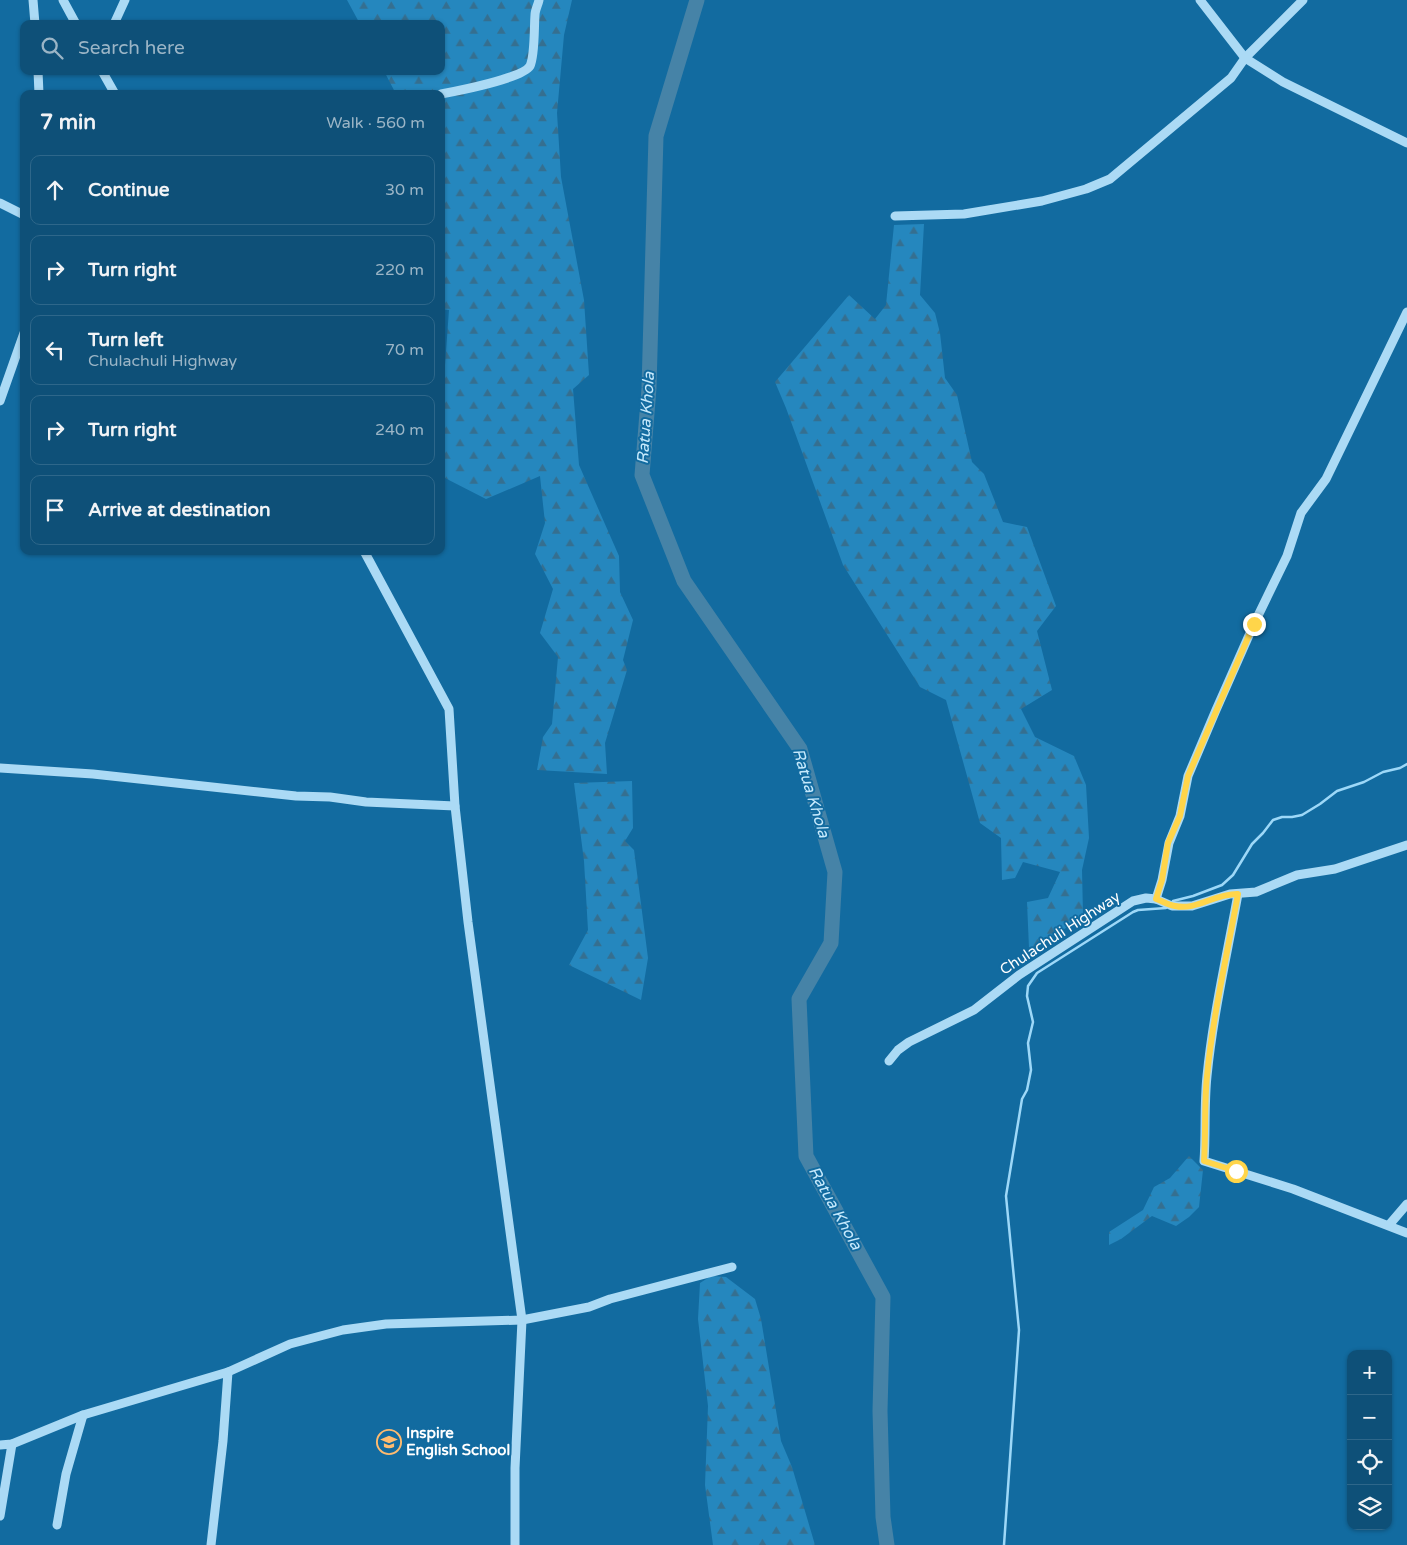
<!DOCTYPE html>
<html lang="en">
<head>
<meta charset="utf-8">
<style>
  body { margin:0; font-family:"Varela Round",sans-serif; background:#17577d; color:#f1f3f6 }
  .controls { position:absolute; right:15px; bottom:15px; display:grid; overflow:hidden; border-radius:10px; box-shadow:0 1px 4px #0004 }
  .controls button { width:45px; height:45px; display:grid; place-items:center; padding:0; border:0; border-bottom:1px solid #2e678a; background:#0e5078; color:#f1f3f6; font:25px sans-serif }
  .stop { position:absolute; width:15px; height:15px; margin:-11px; border:4px solid #ffd54a; border-radius:50%; background:#fff }
  .stop.end { background:#ffd54a; border-color:#fff; box-shadow:0 1px 5px #0008 }
  .list { margin:0; padding:0; list-style:none }
  h2 { display:flex; justify-content:space-between; align-items:center; height:65px; margin:0; padding:0 20px; font-size:21px }
  h2 small { font-size:16px; font-weight:400; color:#9bb5c6 }
  .list li { display:grid; grid-template-columns:32px 1fr auto; gap:15px; align-items:center; box-sizing:border-box; height:70px; margin:0 10px 10px; padding:0 10px; border:1px solid #2e678a; border-radius:10px }
  .list b { display:block; font-size:19px; white-space:nowrap }
  .list p { margin:0; font-size:16px; white-space:nowrap; color:#9bb5c6 }
  .list em { font-size:16px; font-style:normal; color:#9bb5c6 }
  .icon { flex:none; width:28px; height:28px; fill:none; stroke:currentColor; stroke-width:2; stroke-linecap:round; stroke-linejoin:round }
  .map { position:relative; flex:none; width:1407px; height:1545px; overflow:hidden }
  .search { position:absolute; background:#0e5078; box-shadow:0 1px 4px #0004; left:20px; top:20px; width:425px; height:55px; display:flex; align-items:center; gap:12px; box-sizing:border-box; padding:0 18px; border-radius:10px; color:#9bb5c6; font-size:19px }
  .panel { position:absolute; background:#0e5078; box-shadow:0 1px 4px #0004; left:20px; top:90px; width:425px; height:465px; border-radius:10px }
  .map>svg:first-child { display:block }
</style>
</head>
<body>
<div class="map">
<svg width="1407" height="1545" viewBox="0 0 1407 1545">
  <defs>
    <pattern id="forest-firs" width="22" height="20" patternUnits="userSpaceOnUse" patternTransform="scale(1.25)"><rect width="22" height="20" fill="#2587be"/><path d="M5 1l3.5 6h-7zM16 11l3.5 6h-7z" fill="#356f90"/></pattern>
  </defs>
  <rect width="100%" height="100%" fill="#126ba0"/>
  <!-- forest -->
  <g fill="url(#forest-firs)">
    <polygon points="347,0 572,0 564,35 557,113 561,177 584,300 589,375 573,389 579,465 619,556 620,592 633,620 623,660 627,670 605,743 607,774 537,770 543,737 552,724 558,657 540,633 553,589 535,554 545,523 540,476 486,499 441,476 441,379 444,379 449,310 441,309 441,94 396,94 384,71 441,71 441,24 360,24"/>
    <polygon points="924,224 920,295 935,313 940,333 945,378 957,395 972,462 984,474 1003,522 1027,527 1056,606 1037,631 1052,690 1021,709 1035,737 1074,756 1086,785 1089,838 1082,870 1083,915 1047,942 1029,948 1027,902 1048,898 1060,872 1023,862 1015,878 1002,880 1001,838 980,823 946,700 920,687 843,565 786,408 775,382 849,295 875,319 886,305 894,225"/>
    <polygon points="632,781 633,828 625,841 634,850 648,958 641,1000 569,965 588,930 584,861 574,783"/>
    <polygon points="1189,1156 1203,1170 1199,1207 1189,1217 1176,1226 1152,1216 1121,1239 1109,1245 1109,1232 1143,1210 1154,1187 1170,1178"/>
    <polygon points="711,1276 726,1277 755,1299 761,1319 781,1441 792,1467 815,1545 713,1545 705,1485 708,1406 698,1319 700,1283"/>
  </g>
  <g fill="none" stroke-linecap="round" stroke-linejoin="round">
    <!-- stream -->
    <g stroke="#9dd8f8" stroke-width="2.5">
      <polyline points="1173,901 1193,896 1222,885 1233,875 1252,844 1263,833 1273,820 1282,817 1292,817 1302,815 1320,804 1337,791 1364,782 1383,772 1400,768 1407,764"/>
      <polyline points="1004,1545 1019,1330 1006,1196 1022,1099 1027,1090 1031,1070 1028,1043 1033,1022 1027,996 1028,986 1037,973 1133,912 1138,910 1166,908"/>
    </g>
    <!-- river -->
    <polyline stroke="#4683a7" stroke-width="15" points="697,0 656,136 649,388 642,475 684,581 800,749 835,872 831,943 799,999 806,1156 883,1297 880,1411 883,1517 887,1545"/>
    <!-- minor -->
    <g stroke="#abdaf5" stroke-width="9">
      <polyline points="33,0 35,24"/>
      <polyline points="63,0 76,24"/>
      <polyline points="1200,0 1245,58 1283,82 1407,143"/>
      <polyline points="114,24 125,0"/>
      <polyline points="38,71 39,94"/>
      <polyline points="102,71 115,94"/>
      <path d="M441,94C457,91 523,78 530,66C535,56 534,27 535,15C535,10 538,5 539,0"/>
      <polyline points="0,203 24,215"/>
      <polyline points="895,216 964,214 1042,201 1086,189 1110,179 1231,78 1245,58 1303,0"/>
      <polyline points="0,401 24,333"/>
      <polyline points="364,551 449,709 455,806 468,922 522,1320 515,1468 515,1545"/>
      <polyline points="0,768 93,774 296,796 330,797 366,802 455,806"/>
      <path d="M1238,894C1227,955 1213,1015 1207,1076C1204,1105 1206,1133 1204,1161L1293,1189L1407,1233"/>
      <polyline points="1156,899 1162,880 1169,843 1180,816 1188,776 1216,710 1254,624 1287,556 1301,513 1326,479 1407,312"/>
      <polyline points="889,1061 898,1050 909,1042 974,1010 1019,975 1133,901 1146,898 1156,899 1172,906 1192,906 1230,894 1256,892 1297,875 1335,869 1407,845"/>
      <polyline points="1389,1225 1407,1204"/>
      <polyline points="0,1445 12,1444 83,1415 228,1372 290,1344 343,1330 386,1324 522,1320 589,1307 610,1299 732,1267"/>
      <polyline points="0,1516 12,1444"/>
      <polyline points="57,1525 66,1474 83,1415"/>
      <polyline points="211,1545 223,1441 228,1372"/>
    </g>
  </g>
  <g fill="none" stroke-linecap="round" stroke-linejoin="round">
    <!-- route -->
    <path stroke="#ffd54a" stroke-width="6" d="M1236,1171L1204,1161C1206,1133 1204,1105 1207,1076C1213,1015 1227,955 1238,894C1216,893 1196,911 1175,906C1168,905 1162,901 1156,899L1162,880L1168,843L1180,816L1188,776L1254,624"/>
  </g>
  <!-- icons -->
  <defs>
    <symbol id="school-ring" viewBox="-11 -11 22 22"><circle r="9.5" fill="#126ba0" stroke="#ffbb6f" stroke-width="1.5"/><path d="M0-5L7-2L0 1L-7-2ZM-4 1L0 2.5L4 1V4Q0 6-4 4Z" fill="#ffbb6f"/></symbol>
  </defs>
  <g fill-rule="evenodd">
    <use href="#school-ring" x="375" y="1428" width="28" height="28"/>
  </g>
  <g text-anchor="middle" dominant-baseline="central" stroke-width="4" stroke-linejoin="round" paint-order="stroke">
    <!-- street labels -->
    <g font-size="15" fill="#fff" stroke="#126ba0">
      <text transform="translate(1060 933) rotate(-33)">Chulachuli Highway</text>
    </g>
    <!-- poi labels -->
    <g font-size="15" font-weight="bold" fill="#fff" stroke="#126ba0" text-anchor="start">
      <text x="406" y="1433">Inspire<tspan x="406" dy="17">English School</tspan></text>
    </g>
    <!-- water labels -->
    <g font-size="16" font-style="italic" fill="#c6e9fc" stroke="#126ba0">
      <text transform="translate(646 418) rotate(-86)">Ratua Khola</text>
      <text transform="translate(811 793) rotate(73)">Ratua Khola</text>
      <text transform="translate(835 1208) rotate(61)">Ratua Khola</text>
    </g>
  </g>
</svg>
<div class="controls">
<button>+</button>
<button>−</button>
<button><svg class="icon" aria-label="locate" viewBox="0 0 24 24"><circle cx="12" cy="12" r="6"/><path d="M12 2v4M12 18v4M2 12h4M18 12h4"/></svg></button>
<button><svg class="icon" aria-label="layers" viewBox="0 0 24 24"><path d="M12 4l9 5-9 5-9-5zM3 14l9 5 9-5"/></svg></button>
</div>
<div class="stop" style="left:1236px;top:1171px"></div>
<div class="stop end" style="left:1254px;top:624px"></div>
<div class="search"><svg class="icon" aria-label="search" viewBox="0 0 24 24"><circle cx="10" cy="10" r="6"/><path d="M15 15l6 6"/></svg>Search here</div>
<section class="panel">
<h2>7 min<small>Walk · 560 m</small></h2>
<ul class="list">
<li><svg class="icon" aria-label="ahead" viewBox="0 0 24 24"><path d="M12 20V5M6 11l6-6 6 6"/></svg><div><b>Continue</b></div><em>30 m</em></li>
<li><svg class="icon" aria-label="right" viewBox="0 0 24 24"><path d="M7 20v-9h11M14 6l5 5-5 5"/></svg><div><b>Turn right</b></div><em>220 m</em></li>
<li><svg class="icon" aria-label="left" viewBox="0 0 24 24"><path d="M17 20v-9H6M10 6l-5 5 5 5"/></svg><div><b>Turn left</b><p>Chulachuli Highway</p></div><em>70 m</em></li>
<li><svg class="icon" aria-label="right" viewBox="0 0 24 24"><path d="M7 20v-9h11M14 6l5 5-5 5"/></svg><div><b>Turn right</b></div><em>240 m</em></li>
<li><svg class="icon" aria-label="arrive" viewBox="0 0 24 24"><path d="M6 21V4h12l-3 4 3 4H6"/></svg><div><b>Arrive at destination</b></div></li>
</ul>
</section>
</div>
</body>
</html>
